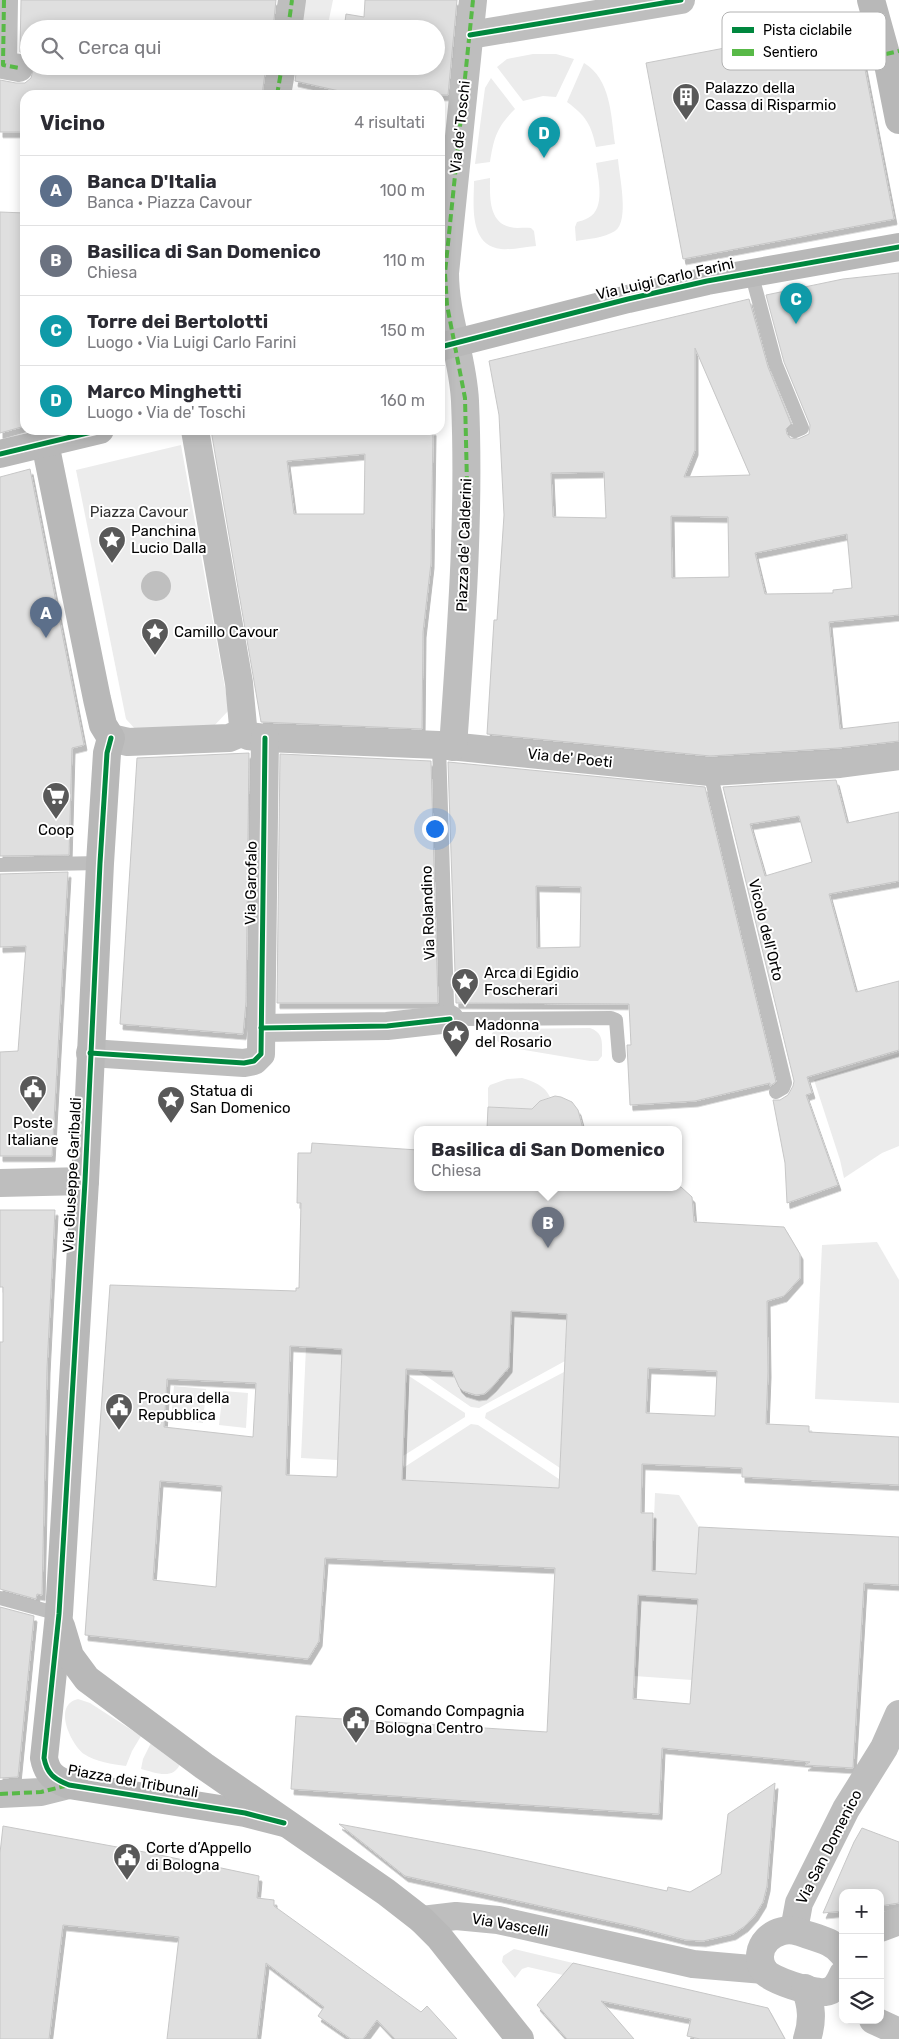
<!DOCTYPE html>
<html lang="it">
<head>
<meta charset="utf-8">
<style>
  body { margin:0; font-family:Rubik,sans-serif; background:#f7f7f7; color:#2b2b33 }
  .controls { position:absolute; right:15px; bottom:15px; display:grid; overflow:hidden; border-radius:10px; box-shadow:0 2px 12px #0003 }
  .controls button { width:45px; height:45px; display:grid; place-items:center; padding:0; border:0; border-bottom:1px solid #e1e1e2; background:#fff; color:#2b2b33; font:25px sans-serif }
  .you { position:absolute; left:434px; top:828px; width:18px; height:18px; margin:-12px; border:4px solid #fff; border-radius:50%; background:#1a73e8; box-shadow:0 0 0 8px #1a73e833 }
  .badge { display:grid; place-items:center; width:32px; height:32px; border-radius:50%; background:#595959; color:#fff; font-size:16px; font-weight:700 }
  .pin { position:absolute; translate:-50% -41px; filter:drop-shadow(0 1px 2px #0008) }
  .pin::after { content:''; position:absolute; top:26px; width:18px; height:15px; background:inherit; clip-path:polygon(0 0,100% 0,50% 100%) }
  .popup { position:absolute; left:414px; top:1126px; width:268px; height:65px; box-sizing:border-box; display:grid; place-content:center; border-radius:10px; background:#fff; filter:drop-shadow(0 1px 4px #0005); font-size:16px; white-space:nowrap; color:#7c7c81 }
  .popup b { font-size:19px; color:#2b2b33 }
  .popup::after { content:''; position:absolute; left:50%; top:100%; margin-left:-10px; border:10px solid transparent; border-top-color:#fff }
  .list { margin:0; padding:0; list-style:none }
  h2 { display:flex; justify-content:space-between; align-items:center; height:65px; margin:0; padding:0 20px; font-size:21px }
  h2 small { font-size:16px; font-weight:400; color:#7c7c81 }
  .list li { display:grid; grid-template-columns:32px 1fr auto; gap:15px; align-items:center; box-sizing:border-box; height:70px; padding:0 20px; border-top:1px solid #e1e1e2 }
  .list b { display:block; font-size:19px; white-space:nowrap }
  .list p { margin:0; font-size:16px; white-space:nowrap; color:#7c7c81 }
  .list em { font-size:16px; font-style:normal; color:#7c7c81 }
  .icon { flex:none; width:28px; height:28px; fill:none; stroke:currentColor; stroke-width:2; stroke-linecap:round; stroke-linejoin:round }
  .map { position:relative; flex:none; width:899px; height:2039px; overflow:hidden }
  .search { position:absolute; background:#fff; box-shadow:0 2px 12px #0003; left:20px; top:20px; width:425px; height:55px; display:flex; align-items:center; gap:12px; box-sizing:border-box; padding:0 18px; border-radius:28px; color:#7c7c81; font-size:19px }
  .panel { position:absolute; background:#fff; box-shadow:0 2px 12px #0003; left:20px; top:90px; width:425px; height:345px; border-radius:15px }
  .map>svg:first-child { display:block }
</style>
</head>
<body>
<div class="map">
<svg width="899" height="2039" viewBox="0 0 899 2039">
  <defs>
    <filter id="shadow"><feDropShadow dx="3" dy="5.5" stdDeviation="0" flood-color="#0004"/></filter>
  </defs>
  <rect width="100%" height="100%" fill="#fff"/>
  <!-- green -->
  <g fill="#ececec">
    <polygon points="303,0 333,0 327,29 298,29"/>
    <polygon points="533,54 556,54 574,59 556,97 543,96 523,101 497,67 507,59"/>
    <path d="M584,63C611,79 611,116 615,144L596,147C591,124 586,116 567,102Z"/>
    <path d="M491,78L515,109C497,127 494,137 490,162L475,164L485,88Z"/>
    <path d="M618,159C619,175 630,221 615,231C604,238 588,239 576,241L575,227L577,222C580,221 585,220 588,218C606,209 598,178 596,163Z"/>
    <path d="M490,178C490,195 488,222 510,227C517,229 524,227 531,228L534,231L536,246C524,247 512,250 501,249C468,245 474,204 474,181Z"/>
    <polygon points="181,445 229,710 211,729 137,731 126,719 76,470"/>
    <path d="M590,1028C604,1033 602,1043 602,1056L598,1061H590L506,1047L496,1040L492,1034L494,1030L498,1029Z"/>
    <polygon points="899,1053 899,1146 882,1153 844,1178 840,1160 814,1080"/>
    <path d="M522,1078C533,1081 545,1086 550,1097L540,1101L534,1109L488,1107V1088L490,1085L507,1079Z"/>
    <polygon points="877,1242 899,1280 899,1403 815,1399 822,1245"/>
    <path d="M508,1311L567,1314L565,1361L479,1408L471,1407L406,1362L455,1371C459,1406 497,1402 498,1372H508L511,1320Z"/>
    <polygon points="306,1347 342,1349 338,1460 301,1458"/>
    <polygon points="564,1372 560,1468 485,1418 486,1413"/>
    <polygon points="406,1374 465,1413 465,1417 403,1456"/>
    <polygon points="174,1386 206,1389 203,1423 171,1419"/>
    <polygon points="223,1391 248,1393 246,1428 219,1425"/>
    <polygon points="471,1424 478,1425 559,1479 559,1488 402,1480 403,1468"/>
    <polygon points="655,1493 679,1495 699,1527 696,1574 652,1571"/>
    <polygon points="638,1595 698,1599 692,1680 634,1676"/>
    <path d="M78,1699L90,1703L141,1736L132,1751L126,1766C112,1764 96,1762 84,1754C71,1744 52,1705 78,1699Z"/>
    <path d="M152,1741L180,1764C173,1781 154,1772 141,1769L143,1759Z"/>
    <polygon points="514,1949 573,1963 563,1975 528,1967 522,1969 515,1978 502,1962 503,1956"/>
  </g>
  <!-- water -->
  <circle fill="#bfbfbf" cx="156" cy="586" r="15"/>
  <!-- building -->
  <g fill="#dfdfdf" stroke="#c7c7c7" fill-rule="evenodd" filter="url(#shadow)">
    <polygon points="21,0 276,0 273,29 29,29 29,56 20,52"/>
    <polygon points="365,0 457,0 448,95 357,95 295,81 297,66 436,66 436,29 344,29 346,14 364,17"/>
    <polygon points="856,23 894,219 683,259 646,63"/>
    <polygon points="34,66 266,66 262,95 25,95 25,132 0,132 0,80 16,83 25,83 31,78"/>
    <polygon points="0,212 25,213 25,426 0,433"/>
    <path d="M899,273V615L829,622L840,729L899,722V741L838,748L710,756L487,734L494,620H497L504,515L499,415L489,361L749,299L768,367L791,424L786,429L787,434L790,438L798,439L809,434L810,425L784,362L766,295L843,279ZM695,348L750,475L684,477L695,450ZM604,472L606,518L553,517L551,473ZM671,516L728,517L729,577L672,578ZM847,534L852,588L833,590V593L765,594L755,553Z"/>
    <path d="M211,430H433L431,563L423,632L422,729L261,722ZM365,454L364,514H294L287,461Z"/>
    <polygon points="30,469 84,745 72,748 69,855 0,856 0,477"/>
    <polygon points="249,753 246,1002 243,1034 120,1024 137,758"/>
    <polygon points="280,754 431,761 438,1003 277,1003"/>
    <path d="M448,762L705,787L776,1082L770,1086V1083L695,1101L630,1105L627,1045H631L629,1004L456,1003ZM536,886L581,887L580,947L537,948Z"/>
    <path d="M836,780L847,823L899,812V881L829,894L856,992L899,981V1050L807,1077L812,1093L806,1095L838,1185L787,1203L785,1163L773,1100H780L788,1095L793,1086L794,1081L723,787ZM799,816L812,862L765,876L750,824Z"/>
    <polygon points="68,872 52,1156 0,1156 0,1052 18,1051 26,946 0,947 0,874"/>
    <polygon points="555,1096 561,1097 572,1102 578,1110 583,1129 487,1129 488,1107 532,1109 540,1101"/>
    <path d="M312,1143L418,1150V1187H681L692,1197L694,1222L784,1227L800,1254V1278L784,1296L767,1301L768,1372L766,1424L809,1426V1432L899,1437V1485L742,1477V1468L642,1464L641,1513H653L652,1571L696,1574L699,1527L899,1537V1585L864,1583L853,1768L805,1765L810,1762L662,1748L659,1814L291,1789L296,1716L547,1732L555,1568L325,1558L319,1641L308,1659L85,1635L110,1285L296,1291V1288H299L301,1203H297L298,1153H311ZM511,1311L567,1314L559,1488L402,1480L406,1369L452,1371L459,1387L463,1391L476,1395L484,1394L493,1386L509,1367ZM290,1346L342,1349L337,1477L286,1475ZM648,1368L717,1371L715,1416L646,1413ZM167,1379L256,1383L253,1437L164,1427ZM160,1481L222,1486L216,1587L153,1580ZM638,1595L698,1599L690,1704L633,1699Z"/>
    <polygon points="0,1210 55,1210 47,1368 42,1595 37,1594 36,1599 0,1589 0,1342 3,1342 3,1287 0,1287"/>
    <polygon points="0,1607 34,1616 18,1777 0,1778"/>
    <polygon points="775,1783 767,1886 763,1902 755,1915 745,1926 733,1934 703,1941 686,1940 635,1927 405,1876 339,1824 482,1851 667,1891 668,1887 690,1892 721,1874 728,1814"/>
    <polygon points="3,1826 155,1854 259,1876 257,1898 274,1900 274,1906 421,2012 427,2006 457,2039 395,2039 377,2020 363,2039 351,2039 318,2016 324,2007 266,1963 257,2039 167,2039 179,1937 63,1925 49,2039 0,2039 0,1853"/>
    <polygon points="862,1828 899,1842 899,1903 880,1906 880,1893 843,1893 843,1911 823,1913 854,1842"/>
    <polygon points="573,1963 768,2008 785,2039 700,2039 687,2036 691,2019 601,2001 634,2039 567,2039 537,2005"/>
  </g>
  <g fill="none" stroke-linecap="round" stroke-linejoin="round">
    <!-- lane -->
    <g stroke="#bebebe" stroke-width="14">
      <polyline points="751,272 776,365 802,428 795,431"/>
      <polyline points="439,745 447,1004 450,1019 611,1018 616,1020 619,1056"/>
      <polyline points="710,772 785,1083 783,1088 776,1092"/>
      <polyline points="0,865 100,863"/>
      <polyline points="0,1598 59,1614"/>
    </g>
    <!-- street -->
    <g stroke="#bebebe" stroke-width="28">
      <polyline points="4,0 3,65 19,68"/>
      <polyline points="288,29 292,0"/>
      <polyline points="470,35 681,0"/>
      <polyline points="277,95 282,66"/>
      <polyline points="241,733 248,736 265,738 439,745 710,772 840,764 899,756"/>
      <polyline points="111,738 128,742 229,738 241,733 243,726 239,683 195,430"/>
      <path d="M453,747C461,631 470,517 465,401C463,357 445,317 445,273L473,0"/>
      <polyline points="261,1028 387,1026 450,1019"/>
      <polyline points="90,1053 244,1063 254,1061 261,1054 265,738"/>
      <polyline points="0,1183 85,1181"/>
      <polyline points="0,1794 41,1792 69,1785"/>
      <polyline points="422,1920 456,1916 498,1920 693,1964 764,1970"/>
      <polyline points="880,1928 899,1921"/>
      <polyline points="794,1930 799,1903 846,1809 884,1748 899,1714"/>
      <path d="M843,1954C833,1940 815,1938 799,1932C775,1924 750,1947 764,1971C770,1980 814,1994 825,1992C835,1991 839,1983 843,1974"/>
      <path d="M805,1988C812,2006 813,2021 807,2039"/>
      <polyline points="873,2020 899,2032"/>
    </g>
    <!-- secondary -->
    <g stroke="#b8b8b8" stroke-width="28">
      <polyline points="871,0 886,54 899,120"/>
      <polyline points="440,347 628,299 707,281 899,247"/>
      <path d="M45,443L97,699L103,725L111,738L107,753L100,863L85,1181L59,1614L44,1758C47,1774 54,1779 69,1785L245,1813L284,1823"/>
      <polyline points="0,454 100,430"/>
      <polyline points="61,1626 70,1656 87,1679 204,1766 386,1892 422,1920 439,1937 520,2039"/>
    </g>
    <!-- quiet -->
    <g stroke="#58b947" stroke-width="4" stroke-dasharray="8 4" stroke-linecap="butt">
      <polyline points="4,0 3,65 19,68"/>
      <polyline points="288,29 292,0"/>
      <polyline points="886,54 899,51"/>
      <polyline points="277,95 282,66"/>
      <polyline points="467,484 465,398 447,305 445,273 473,0"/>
      <polyline points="0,1794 41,1792 69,1785"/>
    </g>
    <defs>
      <g id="cycleway">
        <polyline points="470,35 681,0"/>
        <polyline points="440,347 628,299 707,281 899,247"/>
        <polyline points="0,454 100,430"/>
        <path d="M111,738L107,753L100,863L85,1181L59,1614L44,1758C47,1774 54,1779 69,1785L245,1813L284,1823"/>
        <polyline points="261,1028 387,1026 450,1019"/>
        <polyline points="90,1053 244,1063 254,1061 261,1054 265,738"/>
      </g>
    </defs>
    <!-- cycleway casing -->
    <use href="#cycleway" stroke="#fff" stroke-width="8"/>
    <!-- cycleway -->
    <use href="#cycleway" stroke="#00873e" stroke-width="5"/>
  </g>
  <!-- icons -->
  <defs>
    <symbol id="building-pin" viewBox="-11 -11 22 30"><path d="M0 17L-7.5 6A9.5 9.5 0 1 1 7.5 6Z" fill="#595959" stroke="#fff"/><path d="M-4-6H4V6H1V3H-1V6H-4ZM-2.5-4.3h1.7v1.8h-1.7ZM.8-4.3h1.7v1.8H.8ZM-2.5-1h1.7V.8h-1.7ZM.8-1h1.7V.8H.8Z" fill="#fff"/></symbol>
    <symbol id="sight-pin" viewBox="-11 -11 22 30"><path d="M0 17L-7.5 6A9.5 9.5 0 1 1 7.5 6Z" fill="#595959" stroke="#fff"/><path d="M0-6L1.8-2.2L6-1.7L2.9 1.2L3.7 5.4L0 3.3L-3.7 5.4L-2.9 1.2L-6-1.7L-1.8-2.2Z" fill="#fff"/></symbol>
    <symbol id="supermarket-pin" viewBox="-11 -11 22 30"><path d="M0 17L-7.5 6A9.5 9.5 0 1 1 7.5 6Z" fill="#595959" stroke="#fff"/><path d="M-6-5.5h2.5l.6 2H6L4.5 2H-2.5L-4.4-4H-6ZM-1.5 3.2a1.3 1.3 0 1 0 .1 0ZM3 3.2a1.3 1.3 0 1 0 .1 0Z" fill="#fff"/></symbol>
    <symbol id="civic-pin" viewBox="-11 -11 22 30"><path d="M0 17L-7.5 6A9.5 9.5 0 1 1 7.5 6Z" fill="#595959" stroke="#fff"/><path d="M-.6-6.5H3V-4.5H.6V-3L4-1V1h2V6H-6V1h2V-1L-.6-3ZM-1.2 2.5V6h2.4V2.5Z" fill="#fff"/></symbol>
  </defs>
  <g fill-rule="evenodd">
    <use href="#building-pin" x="670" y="81" width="32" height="43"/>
    <use href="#sight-pin" x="96" y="524" width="32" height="43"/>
    <use href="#sight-pin" x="139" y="616" width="32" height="43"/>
    <use href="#supermarket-pin" x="40" y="780" width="32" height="43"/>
    <use href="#sight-pin" x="449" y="966" width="32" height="43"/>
    <use href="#sight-pin" x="440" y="1018" width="32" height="43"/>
    <use href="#civic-pin" x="17" y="1073" width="32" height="43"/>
    <use href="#sight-pin" x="155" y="1084" width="32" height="43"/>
    <use href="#civic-pin" x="103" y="1391" width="32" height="43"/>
    <use href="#civic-pin" x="340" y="1704" width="32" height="43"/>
    <use href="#civic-pin" x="111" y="1841" width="32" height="43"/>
  </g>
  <g text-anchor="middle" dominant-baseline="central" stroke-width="4" stroke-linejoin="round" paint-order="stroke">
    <!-- poi labels -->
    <g font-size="15" fill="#000" stroke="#fff" text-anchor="start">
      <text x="705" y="88">Palazzo della<tspan x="705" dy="17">Cassa di Risparmio</tspan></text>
      <text x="131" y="531">Panchina<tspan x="131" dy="17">Lucio Dalla</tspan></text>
      <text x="174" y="632">Camillo Cavour</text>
      <text x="56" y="830" text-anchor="middle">Coop</text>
      <text x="484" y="973">Arca di Egidio<tspan x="484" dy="17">Foscherari</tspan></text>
      <text x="475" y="1025">Madonna<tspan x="475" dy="17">del Rosario</tspan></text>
      <text x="190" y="1091">Statua di<tspan x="190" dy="17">San Domenico</tspan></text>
      <text x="33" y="1123" text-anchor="middle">Poste<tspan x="33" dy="17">Italiane</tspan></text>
      <text x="138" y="1398">Procura della<tspan x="138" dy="17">Repubblica</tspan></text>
      <text x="375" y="1711">Comando Compagnia<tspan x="375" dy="17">Bologna Centro</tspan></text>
      <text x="146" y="1848">Corte d’Appello<tspan x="146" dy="17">di Bologna</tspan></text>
    </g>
    <!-- street labels -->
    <g font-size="15" fill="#000" stroke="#fff">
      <text transform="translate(460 127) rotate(-84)">Via de' Toschi</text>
      <text transform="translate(665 279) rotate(-13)">Via Luigi Carlo Farini</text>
      <text transform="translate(464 545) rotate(-88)">Piazza de' Calderini</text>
      <text transform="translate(570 758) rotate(6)">Via de' Poeti</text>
      <text transform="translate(251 883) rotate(-89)">Via Garofalo</text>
      <text transform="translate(428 913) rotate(-92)">Via Rolandino</text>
      <text transform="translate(766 930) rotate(76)">Vicolo dell'Orto</text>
      <text transform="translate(72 1175) rotate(-87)">Via Giuseppe Garibaldi</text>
      <text transform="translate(133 1781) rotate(10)">Piazza dei Tribunali</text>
      <text transform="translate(829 1847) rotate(-63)">Via San Domenico</text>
      <text transform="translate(510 1925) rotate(10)">Via Vascelli</text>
    </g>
    <!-- park labels -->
    <g font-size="15" fill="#333" stroke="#fff">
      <text x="139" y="512">Piazza Cavour</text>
    </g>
  </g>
  <!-- legend -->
  <rect x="722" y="12" width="164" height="58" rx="8" fill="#fff" stroke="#b2b2b2" stroke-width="1"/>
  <rect x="732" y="27" width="22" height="6" fill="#00873e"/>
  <rect x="732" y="49" width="22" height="7" fill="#58b947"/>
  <g font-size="14" fill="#000">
    <text x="763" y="35">Pista ciclabile</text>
    <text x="763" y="57">Sentiero</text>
  </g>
</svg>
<div class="controls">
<button>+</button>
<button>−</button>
<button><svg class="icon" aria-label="layers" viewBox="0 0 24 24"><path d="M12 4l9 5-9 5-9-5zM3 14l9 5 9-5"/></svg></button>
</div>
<div class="you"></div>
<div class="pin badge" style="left:46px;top:638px;background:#5c6f8a">A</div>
<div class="pin badge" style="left:548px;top:1248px;background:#6b7280">B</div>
<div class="popup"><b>Basilica di San Domenico</b>Chiesa</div>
<div class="pin badge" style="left:796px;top:324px;background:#0f9aa8">C</div>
<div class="pin badge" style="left:544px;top:158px;background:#0f9aa8">D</div>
<div class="search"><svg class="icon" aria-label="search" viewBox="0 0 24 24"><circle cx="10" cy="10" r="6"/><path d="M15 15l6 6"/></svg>Cerca qui</div>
<section class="panel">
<h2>Vicino<small>4 risultati</small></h2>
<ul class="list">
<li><span class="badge" style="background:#5c6f8a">A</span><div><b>Banca D'Italia</b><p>Banca · Piazza Cavour</p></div><em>100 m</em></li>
<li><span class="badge" style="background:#6b7280">B</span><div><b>Basilica di San Domenico</b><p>Chiesa</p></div><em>110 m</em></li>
<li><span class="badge" style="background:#0f9aa8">C</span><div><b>Torre dei Bertolotti</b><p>Luogo · Via Luigi Carlo Farini</p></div><em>150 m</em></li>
<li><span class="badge" style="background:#0f9aa8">D</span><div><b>Marco Minghetti</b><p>Luogo · Via de' Toschi</p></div><em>160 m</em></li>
</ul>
</section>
</div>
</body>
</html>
